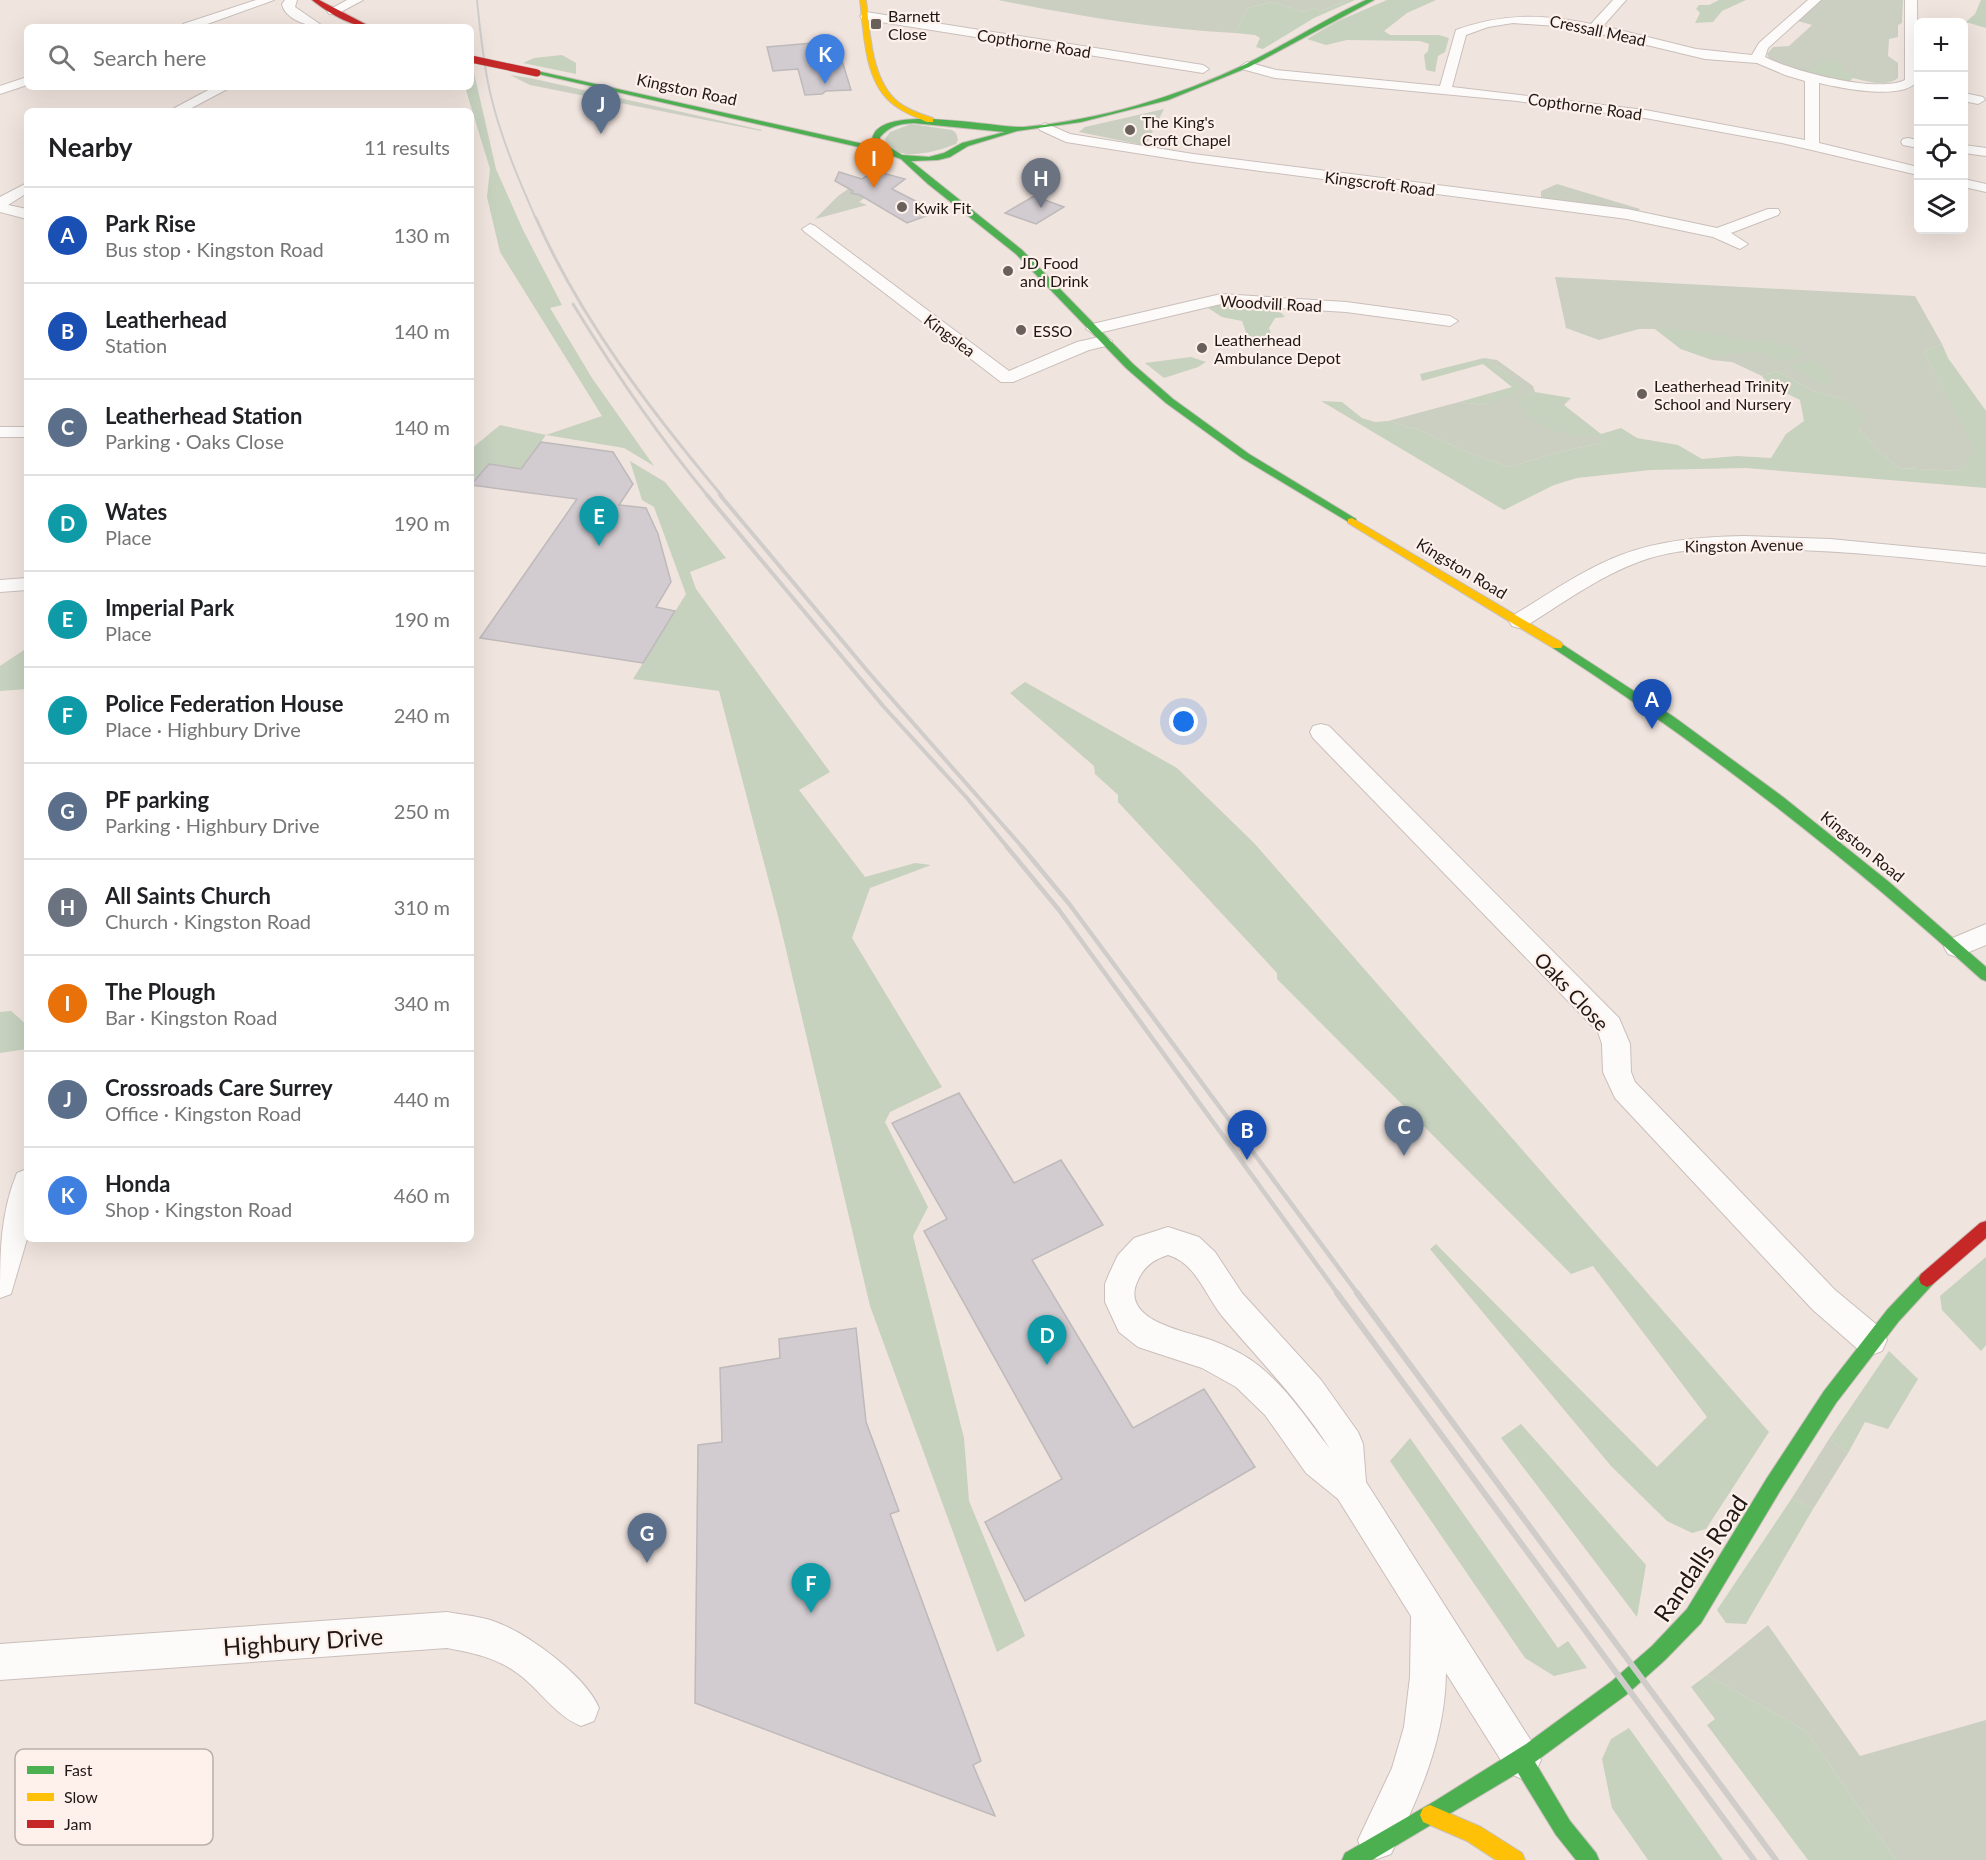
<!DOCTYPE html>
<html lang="en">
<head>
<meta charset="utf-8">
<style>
  body { margin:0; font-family:Lato,sans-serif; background:#f2f2f2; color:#202124 }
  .controls { position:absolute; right:18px; top:18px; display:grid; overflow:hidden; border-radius:9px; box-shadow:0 6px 24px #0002 }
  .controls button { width:54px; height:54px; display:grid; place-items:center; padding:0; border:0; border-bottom:2px solid #e0e0e0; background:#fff; color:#202124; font:30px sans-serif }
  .you { position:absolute; left:1184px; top:722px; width:21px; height:21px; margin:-15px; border:4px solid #fff; border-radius:50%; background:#1a73e8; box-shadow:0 0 0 9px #1a73e833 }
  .badge { display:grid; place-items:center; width:39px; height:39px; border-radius:50%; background:#695f5b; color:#fff; font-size:20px; font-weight:700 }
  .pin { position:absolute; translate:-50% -50px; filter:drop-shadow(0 2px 3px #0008) }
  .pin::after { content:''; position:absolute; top:32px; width:21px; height:18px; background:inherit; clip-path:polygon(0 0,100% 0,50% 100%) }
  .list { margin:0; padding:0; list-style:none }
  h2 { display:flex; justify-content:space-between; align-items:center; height:78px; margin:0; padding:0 24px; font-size:26px }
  h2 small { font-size:20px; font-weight:400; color:#757577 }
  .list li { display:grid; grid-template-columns:39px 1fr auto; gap:18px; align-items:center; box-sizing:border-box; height:96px; padding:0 24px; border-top:2px solid #e0e0e0 }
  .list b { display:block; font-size:22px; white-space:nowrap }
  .list p { margin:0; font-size:20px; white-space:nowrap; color:#757577 }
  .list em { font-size:20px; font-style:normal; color:#757577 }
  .icon { flex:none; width:33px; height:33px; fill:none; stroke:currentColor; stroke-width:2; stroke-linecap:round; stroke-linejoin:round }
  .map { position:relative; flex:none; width:1986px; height:1860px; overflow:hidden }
  .search { position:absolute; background:#fff; box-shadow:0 6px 24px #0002; left:24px; top:24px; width:450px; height:66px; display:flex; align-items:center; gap:15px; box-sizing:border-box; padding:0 21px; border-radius:9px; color:#757577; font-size:22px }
  .panel { position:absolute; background:#fff; box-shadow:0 6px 24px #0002; left:24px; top:108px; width:450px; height:1134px; border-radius:9px }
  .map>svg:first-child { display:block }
</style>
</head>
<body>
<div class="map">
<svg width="1986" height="1860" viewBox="0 0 1986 1860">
  <rect width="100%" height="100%" fill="#f0e4de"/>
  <!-- green -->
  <g fill="#cacfc2">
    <path d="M998,0H1348L1321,11L1314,8L1304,12L1272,2L1248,8L1235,33C1155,29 1077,16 998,0Z"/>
    <path d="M1821,0H1903L1902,23L1898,25V37L1889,39L1888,56L1898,63V78C1886,88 1867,81 1852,78L1850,81L1800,73L1771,62L1767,54L1773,47L1789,46L1812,25L1798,21Z"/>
    <polygon points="510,75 530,78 762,130 761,131 530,85"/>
    <polygon points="1164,109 1148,141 1143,145 1079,132 1085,127"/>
    <path d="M911,124L952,130L956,133L958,140L956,144C938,151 894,165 885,139L890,132Z"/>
    <polygon points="1557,184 1640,209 1636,213 1541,199 1541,191"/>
    <polygon points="851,187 857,189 852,193 866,197 859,202 867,205 815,219 838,196"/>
    <polygon points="1555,277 1915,296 1942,344 1924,352 1976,451 1958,471 1899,468 1879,451 1859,429 1844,399 1813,391 1777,371 1762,376 1732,362 1712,360 1681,349 1655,329 1639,329 1599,340 1566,328"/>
    <polygon points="1484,358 1497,360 1533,386 1535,392 1517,398 1601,434 1602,443 1563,451 1509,467 1467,452 1422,431 1388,421 1459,402 1484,405 1521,388 1503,371"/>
    <polygon points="1829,1439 1848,1453 1813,1509 1792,1498"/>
    <polygon points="1768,1625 1860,1756 1986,1720 1986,1860 1896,1860 1806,1731 1707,1675"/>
  </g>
  <!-- forest -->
  <g fill="#c6d1be">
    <polygon points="1348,0 1355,0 1314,18 1263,49 1256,47 1260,38 1255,35 1235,33 1248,8 1272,2 1304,12 1314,8 1321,11"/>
    <polygon points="1387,0 1436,0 1407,13 1384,31 1390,35 1439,35 1449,38 1445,52 1438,56 1435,72 1426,70 1424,55 1428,51 1429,44 1420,41 1347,40 1326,45 1307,39 1338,21"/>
    <polygon points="1719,0 1746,0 1722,11 1713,22 1695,23 1700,13 1696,9 1699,5 1709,5"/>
    <polygon points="1981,0 1986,0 1986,28 1966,22 1975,14"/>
    <polygon points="562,55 576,63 576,74 523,63 534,58"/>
    <polygon points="1820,61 1831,61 1844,65 1844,71 1855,75 1850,81 1807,74 1802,71 1814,67"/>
    <polygon points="472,64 496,169 523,230 562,305 550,308 592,378 654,466 624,448 546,435 521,469 489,464 471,485 471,449 500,425 546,435 602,416 500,252 487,197 490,169 465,87 471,87"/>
    <polygon points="1217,304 1276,307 1285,317 1275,318 1269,328 1275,343 1258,348 1248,338 1242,321 1222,317 1205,306"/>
    <polygon points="1655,329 1693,330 1738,339 1765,341 1792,347 1805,355 1782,361 1757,351 1706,357 1681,349"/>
    <path d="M1942,344L1948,358L1986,411V488L1746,468L1650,470L1577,478L1554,485L1504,510L1321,401L1342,402L1362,418L1375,422L1388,421L1422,431L1467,452L1509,467L1563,451L1602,443L1600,434C1578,439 1544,431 1527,414C1523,410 1520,402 1517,397L1535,392L1571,398L1564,405L1601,434L1621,428L1637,438L1678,445L1702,459L1737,456L1771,458L1786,434L1804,421L1800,400L1769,385L1762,376L1777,371L1813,391L1844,399L1865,416L1859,429L1879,451L1899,468L1958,471L1975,451L1924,352Z"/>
    <polygon points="1191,357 1206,362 1198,367 1164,378 1145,363"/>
    <polygon points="1484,358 1503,371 1522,387 1519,391 1484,405 1459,402 1512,387 1483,364 1422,381 1420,374"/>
    <polygon points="1812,360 1827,371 1833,383 1821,384 1790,366"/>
    <polygon points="630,461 665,482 726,558 690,572 696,589 830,772 799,790 865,877 915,863 931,865 870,888 852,938 942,1087 890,1112 885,1122 928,1207 913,1236 964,1438 969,1501 1025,1636 997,1652 870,1306 779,920 719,691 633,679 686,594 654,507 642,500"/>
    <polygon points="27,648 27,689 0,691 0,666"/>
    <polygon points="1025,682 1177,768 1254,843 1769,1432 1706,1529 1692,1533 1667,1521 1611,1466 1430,1249 1436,1244 1657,1467 1707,1417 1593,1266 1571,1274 1277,979 1277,973 1118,802 1118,795 1095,774 1094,766 1010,693"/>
    <polygon points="11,1011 27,1025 27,1049 0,1053 0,1012"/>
    <polygon points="1986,1257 1986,1345 1981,1351 1942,1310 1940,1296"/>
    <polygon points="1889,1351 1918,1379 1888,1429 1865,1422 1848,1453 1829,1439"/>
    <polygon points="1521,1424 1646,1565 1637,1617 1501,1438"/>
    <polygon points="1410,1438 1558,1648 1568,1641 1587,1668 1554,1676 1525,1658 1390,1461"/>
    <polygon points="1792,1498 1813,1509 1746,1624 1726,1623 1717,1610"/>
    <polygon points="1707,1675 1806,1731 1896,1860 1808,1860 1707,1725 1715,1719 1691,1687"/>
    <polygon points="1629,1728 1723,1860 1648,1860 1612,1808 1602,1759 1611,1739"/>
  </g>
  <!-- building -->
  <g fill="#d2ccd1" stroke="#beb9ba" stroke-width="1.5">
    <polygon points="836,41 851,90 826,91 822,94 805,95 798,69 773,71 767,47"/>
    <polygon points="875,171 905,179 892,189 937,212 907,223 860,195 851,193 853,191 835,181 839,172 862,179"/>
    <polygon points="1034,196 1064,207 1036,224 1005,213"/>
    <polygon points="541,442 613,452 633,484 619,505 646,508 658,534 671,582 656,607 675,611 643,663 480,638 577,499 471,485 489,464 521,469"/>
    <polygon points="959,1093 1014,1183 1061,1160 1103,1225 1032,1260 1133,1428 1204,1389 1255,1467 1025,1601 985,1522 1062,1479 924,1231 947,1219 892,1123"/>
    <polygon points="856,1328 866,1422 899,1511 890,1514 981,1761 973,1765 995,1816 695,1703 698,1445 722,1442 720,1368 780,1358 779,1339"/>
  </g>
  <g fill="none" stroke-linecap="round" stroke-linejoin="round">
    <defs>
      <g id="street">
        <polygon points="256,0 274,0 199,27 181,27 183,24"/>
        <path d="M285,0H297L295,7L324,27C310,27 285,20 282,4Z"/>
        <polygon points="347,0 363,0 337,14 329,14 327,11"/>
        <path d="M1613,0H1626L1603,26L1696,49L1752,55L1759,43L1808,0H1821L1768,48L1765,57C1792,71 1878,94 1905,80V0H1917L1918,81C1902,101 1841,88 1819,83V143L1918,167V175L1782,143L1645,118L1517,101L1275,78L1242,69L1241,66L1247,62L1276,70L1440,86L1456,30C1503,13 1542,14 1591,24ZM1513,23L1572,27L1705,59L1757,63L1785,75L1805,81V140L1645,110L1452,87L1466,35L1488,27Z"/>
        <polygon points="866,12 1203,65 1209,69 1203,73 862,19 860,16"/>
        <polygon points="27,77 27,85 0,94 0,86"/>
        <polygon points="214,87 231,87 186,111 169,111"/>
        <polygon points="1964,93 1983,97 1985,100 1978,104 1964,101"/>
        <polygon points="1045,123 1070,134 1193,154 1627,209 1717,228 1768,209 1778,209 1780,212 1778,215 1731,233 1748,244 1740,249 1713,237 1627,219 1193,162 1066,142 1040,130 1038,127"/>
        <polygon points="1908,138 1918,140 1918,148 1903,145 1901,142 1903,139"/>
        <polygon points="1964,145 1986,148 1986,156 1964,153"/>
        <polygon points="1964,179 1986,184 1986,192 1964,187"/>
        <polygon points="27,183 27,193 8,205 27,209 27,219 0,212 0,197"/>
        <polygon points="810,224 815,226 1009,371 1077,342 1104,336 1112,341 1110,345 1089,350 1013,382 1001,382 805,232 802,229"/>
        <polygon points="1221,294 1346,302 1450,316 1458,321 1450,326 1346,312 1221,304 1094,334 1086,329 1088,325"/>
        <rect x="0" y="427" width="27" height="10"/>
        <path d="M1744,536L1830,539L1986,554V566C1912,558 1838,550 1763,549C1726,548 1686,547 1650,558C1605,572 1566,601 1526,626L1519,628L1512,626L1509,621L1512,616C1547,595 1582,570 1621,555C1660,540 1702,537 1744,536Z"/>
        <polygon points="27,578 27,590 0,592 0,580"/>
        <polygon points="1321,724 1329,726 1619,1018 1630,1044 1631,1072 1635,1082 1835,1290 1882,1329 1887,1340 1882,1351 1871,1355 1860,1351 1813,1310 1615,1098 1603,1072 1602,1044 1598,1032 1313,738 1310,732 1313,726"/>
        <polygon points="1986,924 1986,945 1957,957 1948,954 1944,947 1948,940"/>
        <path d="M27,1169V1239L11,1294L0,1298C0,1254 0,1214 17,1173Z"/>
        <path d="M1168,1227L1199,1237L1215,1252L1242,1293L1321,1380L1358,1432L1363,1444L1366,1482L1535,1747L1541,1760L1535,1773L1522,1779L1509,1773L1446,1673C1445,1739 1420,1795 1391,1854L1377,1859L1363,1854L1358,1840L1392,1768L1404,1727L1410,1677L1411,1616L1338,1499L1306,1473L1265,1415L1236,1387L1202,1368L1138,1347L1119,1332L1105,1302V1284L1109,1274L1118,1255L1134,1238ZM1168,1255C1196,1263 1205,1295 1222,1316C1259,1360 1299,1400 1330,1449C1308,1421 1288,1389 1259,1366C1246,1355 1227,1346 1211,1340C1186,1331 1118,1321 1138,1280C1144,1266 1155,1259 1168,1255Z"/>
        <path d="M447,1612C462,1615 479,1616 493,1621C526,1632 586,1676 599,1708L594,1721L581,1726C554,1715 540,1689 517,1673C495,1657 473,1653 447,1648L0,1680V1644Z"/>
      </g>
      <g id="fast">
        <path d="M1366,0H1374L1249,67L1168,100L1081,122L1017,131L968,146L950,157L938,160L911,161L1022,250L1133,364L1173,399L1249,454L1356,519V523L1352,524L1242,458L1166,403L1126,368L1016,254L928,184L901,159L885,153L534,73L537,71L877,147L872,142C872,100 998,129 1024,127C1100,120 1177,97 1246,64C1287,44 1325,19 1366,0ZM913,123L1005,132L962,143L944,153L929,157L902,155L880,141V137C890,126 898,124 913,123Z"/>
        <path d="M1557,641L1674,717L1783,797L1889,882L1986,967V981L1981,979C1847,857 1705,747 1553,648L1551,645Z"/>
        <polygon points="1927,1271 1933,1274 1935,1279 1933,1284 1899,1321 1836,1403 1780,1491 1701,1623 1665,1660 1626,1695 1535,1762 1570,1821 1596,1853 1599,1860 1576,1860 1556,1835 1518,1773 1372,1860 1342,1860 1345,1853 1435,1801 1526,1744 1612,1681 1652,1646 1687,1609 1767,1478 1824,1391 1887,1310 1921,1274"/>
      </g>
      <g id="slow">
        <path d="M860,0H866C870,32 871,80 898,102C908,110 921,114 933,118V122H927C916,117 904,113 894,105C864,83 864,33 860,0Z"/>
        <polygon points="1352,518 1561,642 1563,645 1561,648 1553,648 1348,523 1348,519"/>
        <polygon points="1430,1805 1481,1827 1522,1853 1525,1860 1496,1860 1467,1841 1423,1822 1420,1815 1423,1808"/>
      </g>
      <g id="jam">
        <path d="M312,0H319L371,27C351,27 327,12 312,0Z"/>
        <polygon points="1986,1221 1986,1238 1933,1284 1927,1287 1921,1284 1919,1279 1921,1274 1980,1223"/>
      </g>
    </defs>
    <!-- street casing -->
    <use href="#street" stroke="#c9bfbb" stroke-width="2"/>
    <!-- fast casing -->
    <use href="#fast" stroke="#c9bfbb" stroke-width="2"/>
    <!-- slow casing -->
    <use href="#slow" stroke="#c9bfbb" stroke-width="2"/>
    <!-- jam casing -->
    <use href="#jam" stroke="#c9bfbb" stroke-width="2"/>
    <!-- street -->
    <use href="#street" fill="#fdfbfa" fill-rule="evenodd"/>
    <!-- fast -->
    <use href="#fast" fill="#4caf50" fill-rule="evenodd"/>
    <!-- slow -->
    <use href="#slow" fill="#ffc107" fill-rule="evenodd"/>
    <!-- jam -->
    <use href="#jam" fill="#c62828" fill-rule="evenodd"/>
    <!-- rail-far4 -->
    <path stroke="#cfccca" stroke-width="2" d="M477,0C480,31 483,62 490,92C500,136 518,178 536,219"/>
    <!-- rail-far3 -->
    <g stroke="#cfccca" stroke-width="3">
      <path d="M536,218C581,320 651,411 722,496"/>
      <path d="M573,304C614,371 658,436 708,496"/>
    </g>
    <!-- rail-far2 -->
    <g stroke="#cfccca" stroke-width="4">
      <polyline points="707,495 884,707 967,798 1008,848"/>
      <polyline points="720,495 870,674 1023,848"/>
    </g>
    <!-- rail-far1 -->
    <g stroke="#cfccca" stroke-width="4.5">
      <polyline points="1007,847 1059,910 1338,1294"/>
      <polyline points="1022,847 1070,905 1358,1294"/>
    </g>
    <!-- rail -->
    <g stroke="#cfccca" stroke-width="6">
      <polyline points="1337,1293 1754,1860"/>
      <polyline points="1357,1293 1776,1860"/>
    </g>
    <defs>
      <polyline id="jam-bridge" points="471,59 537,73"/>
    </defs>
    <!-- jam-bridge casing -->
    <use href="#jam-bridge" stroke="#c9bfbb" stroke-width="8" stroke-linecap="butt"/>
    <!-- jam-bridge -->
    <use href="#jam-bridge" stroke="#c62828" stroke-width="7"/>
  </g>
  <!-- markers -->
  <g fill="#695f5b" stroke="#fef0ea" stroke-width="2">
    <rect x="870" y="18" width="12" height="12" rx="3"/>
    <circle cx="1130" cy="130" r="6"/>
    <circle cx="902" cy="207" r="6"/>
    <circle cx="1008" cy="271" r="6"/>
    <circle cx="1021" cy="330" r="6"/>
    <circle cx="1202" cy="348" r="6"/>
    <circle cx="1642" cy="394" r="6"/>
  </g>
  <g text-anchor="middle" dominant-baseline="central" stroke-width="4.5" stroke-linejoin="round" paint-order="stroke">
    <!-- far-poi labels -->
    <g font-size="16" fill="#201815" stroke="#fef0ea" text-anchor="start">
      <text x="888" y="15">Barnett<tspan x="888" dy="18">Close</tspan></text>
      <text x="1142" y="121">The King's<tspan x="1142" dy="18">Croft Chapel</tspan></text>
      <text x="914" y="207">Kwik Fit</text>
      <text x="1020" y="262">JD Food<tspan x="1020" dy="18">and Drink</tspan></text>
      <text x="1033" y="330">ESSO</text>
      <text x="1214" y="339">Leatherhead<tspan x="1214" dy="18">Ambulance Depot</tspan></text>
      <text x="1654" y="385">Leatherhead Trinity<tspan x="1654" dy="18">School and Nursery</tspan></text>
    </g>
    <!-- far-street labels -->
    <g font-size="16" fill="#201815" stroke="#fef0ea">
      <text transform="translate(1598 30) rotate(12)">Cressall Mead</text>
      <text transform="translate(1034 43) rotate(9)">Copthorne Road</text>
      <text transform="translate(687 89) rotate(12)">Kingston Road</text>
      <text transform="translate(1585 106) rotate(8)">Copthorne Road</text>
      <text transform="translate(1380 183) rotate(7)">Kingscroft Road</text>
      <text transform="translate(1271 303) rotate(3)">Woodvill Road</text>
      <text transform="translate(950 335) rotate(37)">Kingslea</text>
      <text transform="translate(1744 545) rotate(-1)">Kingston Avenue</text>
      <text transform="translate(1462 568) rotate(31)">Kingston Road</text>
      <text transform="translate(1863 846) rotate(39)">Kingston Road</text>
    </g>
    <!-- street labels -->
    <g font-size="20" fill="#201815" stroke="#fef0ea">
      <text transform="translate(1572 991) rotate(47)">Oaks Close</text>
    </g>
    <!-- near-street labels -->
    <g font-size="24" fill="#201815" stroke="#fef0ea">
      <text transform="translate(1700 1558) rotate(-56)">Randalls Road</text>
      <text transform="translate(303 1641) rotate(-4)">Highbury Drive</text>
    </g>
  </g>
  <!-- legend -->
  <rect x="15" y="1749" width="198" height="96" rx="9" fill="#fef0ea" stroke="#bbafaa" stroke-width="1.5"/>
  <rect x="27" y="1766" width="27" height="8" fill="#4caf50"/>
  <rect x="27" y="1793" width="27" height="8" fill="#ffc107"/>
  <rect x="27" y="1820" width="27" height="8" fill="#c62828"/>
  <g font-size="16" fill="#201815">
    <text x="64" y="1776">Fast</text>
    <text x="64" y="1803">Slow</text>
    <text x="64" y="1830">Jam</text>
  </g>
</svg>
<div class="controls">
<button>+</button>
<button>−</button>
<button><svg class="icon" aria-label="locate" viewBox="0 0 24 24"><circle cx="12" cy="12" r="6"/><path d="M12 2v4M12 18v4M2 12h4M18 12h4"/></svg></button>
<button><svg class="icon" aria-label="layers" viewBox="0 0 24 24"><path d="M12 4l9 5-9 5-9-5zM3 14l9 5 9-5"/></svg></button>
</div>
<div class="you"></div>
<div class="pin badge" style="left:1652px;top:729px;background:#1a4fb4">A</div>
<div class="pin badge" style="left:1247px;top:1160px;background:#1a4fb4">B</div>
<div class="pin badge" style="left:1404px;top:1156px;background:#5c6f8a">C</div>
<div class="pin badge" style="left:1047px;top:1365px;background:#0f9aa8">D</div>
<div class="pin badge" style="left:599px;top:546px;background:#0f9aa8">E</div>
<div class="pin badge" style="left:811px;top:1613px;background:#0f9aa8">F</div>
<div class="pin badge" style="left:647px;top:1563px;background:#5c6f8a">G</div>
<div class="pin badge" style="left:1041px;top:208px;background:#6b7280">H</div>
<div class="pin badge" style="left:874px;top:188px;background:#e8710a">I</div>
<div class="pin badge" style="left:601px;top:134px;background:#5c6f8a">J</div>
<div class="pin badge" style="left:825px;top:84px;background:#3f7fe0">K</div>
<div class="search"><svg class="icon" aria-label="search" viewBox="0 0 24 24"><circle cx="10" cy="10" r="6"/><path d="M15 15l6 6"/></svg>Search here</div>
<section class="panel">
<h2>Nearby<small>11 results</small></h2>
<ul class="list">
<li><span class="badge" style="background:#1a4fb4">A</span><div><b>Park Rise</b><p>Bus stop · Kingston Road</p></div><em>130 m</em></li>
<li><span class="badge" style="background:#1a4fb4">B</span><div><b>Leatherhead</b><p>Station</p></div><em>140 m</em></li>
<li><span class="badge" style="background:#5c6f8a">C</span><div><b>Leatherhead Station</b><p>Parking · Oaks Close</p></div><em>140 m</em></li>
<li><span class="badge" style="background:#0f9aa8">D</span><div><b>Wates</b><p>Place</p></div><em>190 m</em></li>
<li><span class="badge" style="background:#0f9aa8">E</span><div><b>Imperial Park</b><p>Place</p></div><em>190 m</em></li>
<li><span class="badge" style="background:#0f9aa8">F</span><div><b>Police Federation House</b><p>Place · Highbury Drive</p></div><em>240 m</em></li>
<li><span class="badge" style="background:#5c6f8a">G</span><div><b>PF parking</b><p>Parking · Highbury Drive</p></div><em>250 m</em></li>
<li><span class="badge" style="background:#6b7280">H</span><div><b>All Saints Church</b><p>Church · Kingston Road</p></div><em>310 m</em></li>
<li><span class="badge" style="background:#e8710a">I</span><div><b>The Plough</b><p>Bar · Kingston Road</p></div><em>340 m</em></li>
<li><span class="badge" style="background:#5c6f8a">J</span><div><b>Crossroads Care Surrey</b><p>Office · Kingston Road</p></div><em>440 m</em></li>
<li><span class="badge" style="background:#3f7fe0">K</span><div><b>Honda</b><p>Shop · Kingston Road</p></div><em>460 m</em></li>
</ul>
</section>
</div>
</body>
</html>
